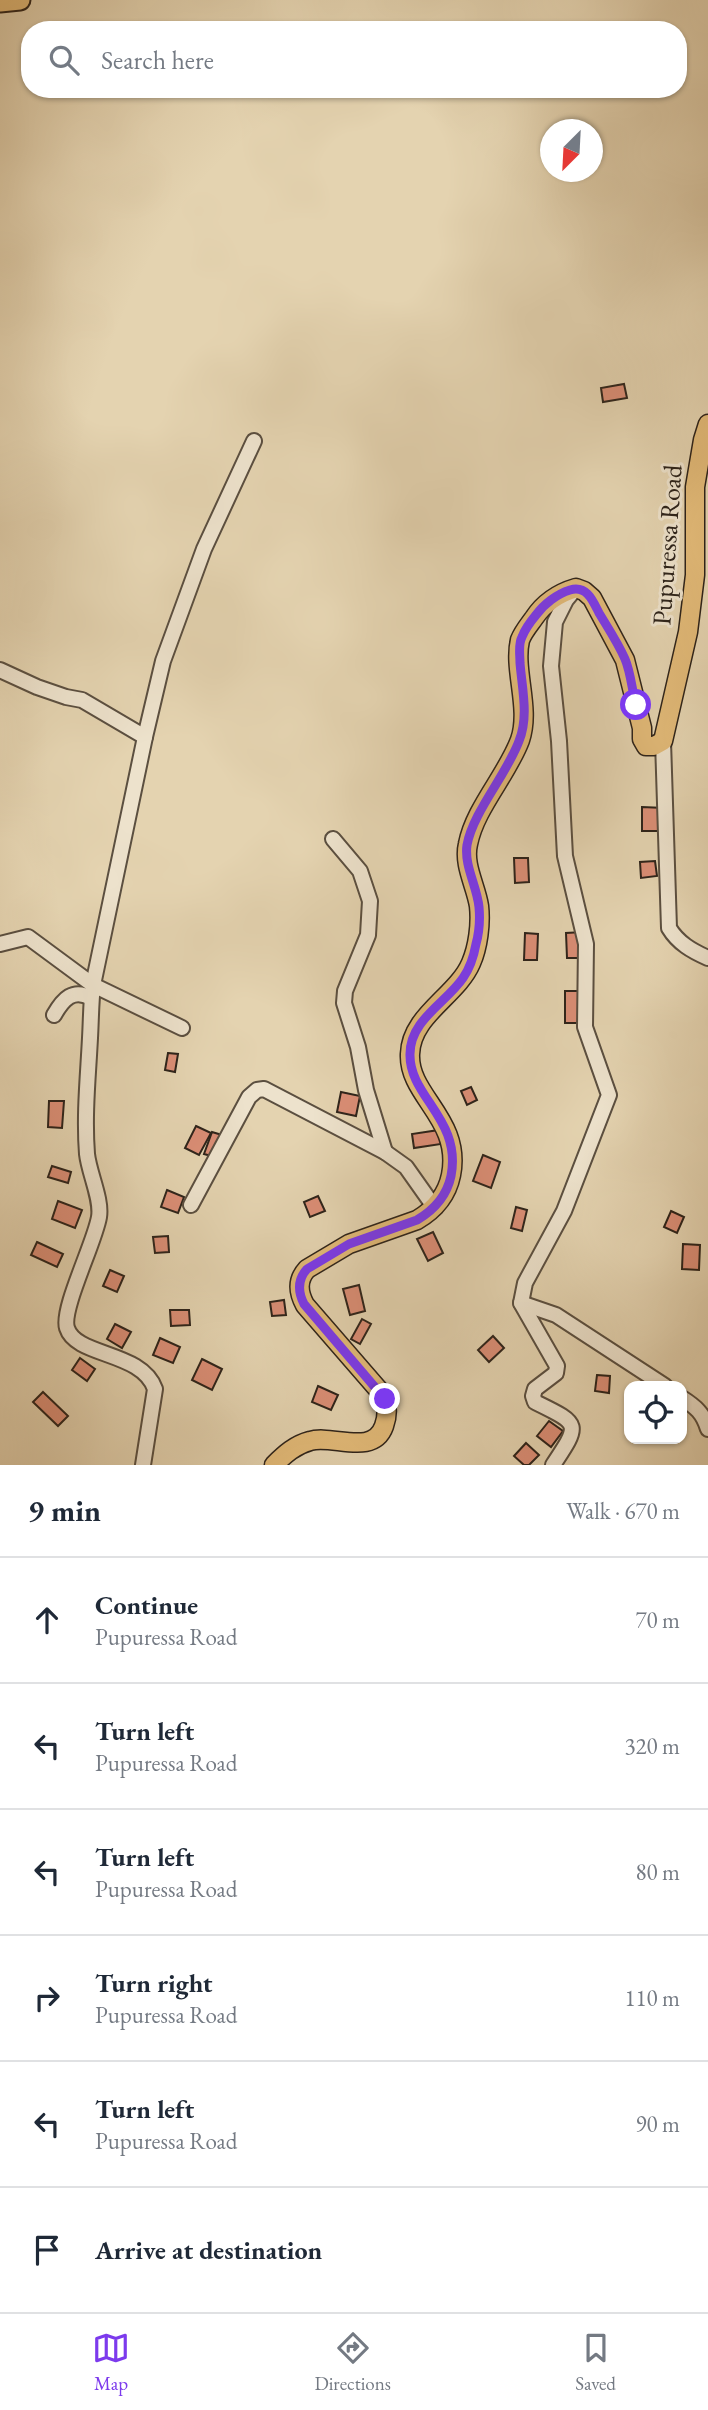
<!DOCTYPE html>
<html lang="en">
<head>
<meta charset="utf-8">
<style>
  body { margin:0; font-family:"EB Garamond",serif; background:#f2f2f3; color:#1f2937 }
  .controls { position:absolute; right:21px; bottom:21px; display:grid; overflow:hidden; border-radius:14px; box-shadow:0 2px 5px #0004 }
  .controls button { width:63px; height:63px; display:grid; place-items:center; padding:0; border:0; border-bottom:2px solid #e0e1e3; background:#fff; color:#1f2937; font:35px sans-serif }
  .compass { position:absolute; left:540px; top:119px; width:63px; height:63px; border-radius:50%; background:#fff; box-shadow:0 2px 5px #0004; rotate:204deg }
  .stop { position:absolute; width:21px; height:21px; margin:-16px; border:5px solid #7c3aed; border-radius:50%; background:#fff }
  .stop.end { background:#7c3aed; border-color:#fff; box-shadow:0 2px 7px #0008 }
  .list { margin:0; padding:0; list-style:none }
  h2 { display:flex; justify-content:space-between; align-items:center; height:91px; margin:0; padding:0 28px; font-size:30px }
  h2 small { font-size:23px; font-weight:400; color:#747a83 }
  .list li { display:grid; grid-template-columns:46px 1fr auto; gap:21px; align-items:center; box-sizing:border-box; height:126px; padding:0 28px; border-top:2px solid #e0e1e3 }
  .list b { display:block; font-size:26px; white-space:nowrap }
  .list p { margin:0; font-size:23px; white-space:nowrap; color:#747a83 }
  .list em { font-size:23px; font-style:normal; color:#747a83 }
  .icon { flex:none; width:38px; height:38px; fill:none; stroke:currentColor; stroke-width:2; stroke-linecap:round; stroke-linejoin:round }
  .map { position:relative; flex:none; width:708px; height:1465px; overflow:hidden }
  .search { position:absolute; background:#fff; box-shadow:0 2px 5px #0004; left:21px; right:21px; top:21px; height:77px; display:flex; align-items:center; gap:18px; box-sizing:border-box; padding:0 24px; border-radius:28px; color:#747a83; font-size:26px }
  .sheet { height:847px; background:#fff }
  nav { display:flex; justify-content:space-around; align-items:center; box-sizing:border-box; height:98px; border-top:2px solid #e0e1e3; background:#fff; font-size:19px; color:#747a83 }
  nav a { display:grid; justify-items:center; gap:4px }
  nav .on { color:#7c3aed }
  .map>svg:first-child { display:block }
</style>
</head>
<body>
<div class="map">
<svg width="708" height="1465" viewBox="0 0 708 1465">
  <rect width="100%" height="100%" fill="#e4d3b0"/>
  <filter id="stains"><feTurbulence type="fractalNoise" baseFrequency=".00286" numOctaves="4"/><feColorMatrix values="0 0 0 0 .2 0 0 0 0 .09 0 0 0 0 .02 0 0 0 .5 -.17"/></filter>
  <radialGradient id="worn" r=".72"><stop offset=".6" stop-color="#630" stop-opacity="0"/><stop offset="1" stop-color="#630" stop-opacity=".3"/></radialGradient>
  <!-- building -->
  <g fill="#db8e76" stroke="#2d231a" stroke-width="2">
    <polygon points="624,384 627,398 603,402 601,388"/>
    <polygon points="642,807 664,808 664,831 642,831"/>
    <polygon points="514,858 528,858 529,882 515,883"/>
    <polygon points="655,861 657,876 641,878 640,862"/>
    <polygon points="583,932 584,958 567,958 566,933"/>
    <polygon points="525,933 538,934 537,960 524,960"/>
    <rect x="565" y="991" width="17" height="32"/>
    <polygon points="168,1053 178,1054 175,1072 165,1070"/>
    <polygon points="471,1087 477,1100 467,1105 461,1091"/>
    <polygon points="341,1092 360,1096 356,1116 337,1112"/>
    <polygon points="49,1101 64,1101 62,1128 48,1127"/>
    <polygon points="196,1126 211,1133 199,1155 185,1148"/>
    <polygon points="439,1130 441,1144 414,1148 412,1134"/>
    <polygon points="212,1132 222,1135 215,1157 204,1154"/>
    <polygon points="483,1155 500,1162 491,1188 473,1181"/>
    <polygon points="52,1166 71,1172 68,1183 48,1177"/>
    <polygon points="167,1190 184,1197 178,1213 161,1207"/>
    <polygon points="318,1196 325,1211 310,1217 304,1202"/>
    <polygon points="58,1201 82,1210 75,1228 52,1219"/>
    <polygon points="516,1207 527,1210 522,1231 511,1228"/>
    <polygon points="671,1211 684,1217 677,1233 664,1227"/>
    <polygon points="433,1232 443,1253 428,1261 417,1239"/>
    <polygon points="168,1236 169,1252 155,1253 153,1237"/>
    <polygon points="37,1242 63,1254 57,1267 31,1255"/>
    <polygon points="683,1244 700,1245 699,1270 682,1269"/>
    <polygon points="110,1270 124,1276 117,1292 103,1286"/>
    <polygon points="359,1285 365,1311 350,1315 343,1289"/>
    <polygon points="284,1300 286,1315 272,1316 270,1302"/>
    <polygon points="170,1310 189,1310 190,1325 171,1326"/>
    <polygon points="362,1319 371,1324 360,1344 351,1339"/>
    <polygon points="115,1324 131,1332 122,1348 107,1339"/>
    <polygon points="493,1336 504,1348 489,1362 478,1350"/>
    <polygon points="160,1338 180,1347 173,1363 153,1355"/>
    <polygon points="80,1358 95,1369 87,1381 72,1370"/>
    <polygon points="202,1359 222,1369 212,1390 192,1380"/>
    <polygon points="597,1375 610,1376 609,1393 595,1391"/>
    <polygon points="318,1386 338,1395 331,1410 312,1402"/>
    <polygon points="43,1392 68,1416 58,1426 33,1402"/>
    <polygon points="549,1421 563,1431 551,1447 537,1436"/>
    <polygon points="526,1443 539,1455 529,1465 524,1465 514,1456"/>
  </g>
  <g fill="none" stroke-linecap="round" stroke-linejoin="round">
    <defs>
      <g id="minor">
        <polyline points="0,670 37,687 66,697 82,700 145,737"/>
        <path d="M663,741L669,928C678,943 692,951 708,958"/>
        <polyline points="333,839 360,871 370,901 368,935 345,991 344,1003 358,1047 366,1090 385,1152"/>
        <path d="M0,944L28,937L93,985C91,1002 91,1020 90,1038C88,1077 84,1115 87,1154C89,1173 102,1199 99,1217C95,1242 61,1309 67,1328C76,1357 142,1351 155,1389L143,1465"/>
        <path d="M54,1015C63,999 73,988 91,998"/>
        <polyline points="182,1028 93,985 145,737 163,661 204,549 254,441"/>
        <polyline points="191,1205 249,1097 257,1090 264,1089 385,1152 406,1167 435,1208"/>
        <polyline points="521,1303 556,1315 665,1386"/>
        <path d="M682,1398C696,1407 703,1413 708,1429"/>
        <path d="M553,1465C581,1423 580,1424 535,1402L533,1396L535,1389L556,1373L557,1366L521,1303L525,1283L564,1211L609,1095L585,1027L586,944L565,856L559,741L551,666L555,622L566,600L576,588"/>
      </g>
      <path id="major" d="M274,1465C285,1454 295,1445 310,1441C332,1434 373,1457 384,1426C388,1415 388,1406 383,1395L305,1305C298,1292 297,1280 307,1269L349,1244L417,1220C434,1210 447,1195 451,1175C462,1119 408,1096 410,1054C411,1015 457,996 471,963C478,947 481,924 479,906C476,886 463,865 468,844C475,808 507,775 520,740C531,708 513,670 520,640C523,632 529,625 534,618C544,603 559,593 576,588L584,591L592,598L625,660L642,728V739L646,746H654L663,741L688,632L695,575V487L703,440L708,424"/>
      <polyline id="highway" points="0,2 20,0"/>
    </defs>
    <!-- minor casing -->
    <use href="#minor" stroke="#5b4f40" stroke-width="18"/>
    <!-- major casing -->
    <use href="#major" stroke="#2d231a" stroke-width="21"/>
    <!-- highway casing -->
    <use href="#highway" stroke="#2d231a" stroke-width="23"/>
    <!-- minor -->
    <use href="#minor" stroke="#ede2cc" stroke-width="14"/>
    <!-- major -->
    <use href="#major" stroke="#e2ba78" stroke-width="18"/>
    <!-- highway -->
    <use href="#highway" stroke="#e2ba78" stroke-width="19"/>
  </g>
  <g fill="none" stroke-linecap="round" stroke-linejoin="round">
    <!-- route -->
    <path stroke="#7c3aed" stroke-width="9" d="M385,1399L304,1304C298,1292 297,1280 307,1269L349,1244L417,1220C434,1210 447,1195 451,1176C462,1119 409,1097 410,1054C410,1020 446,1003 463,978C470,968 474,955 476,944C479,933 480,918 479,907C477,886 464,866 467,845C473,812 507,774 519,741C529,717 522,688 520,663C520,654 518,644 522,637C525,629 531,621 536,615C544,604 557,594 570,590C587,585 593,601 599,613C608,628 618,643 625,659C631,673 632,691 636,705"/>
  </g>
  <g text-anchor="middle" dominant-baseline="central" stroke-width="6" stroke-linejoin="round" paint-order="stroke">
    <!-- street labels -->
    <g font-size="26" fill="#2d231a" stroke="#ede2cc">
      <text transform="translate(667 545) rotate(-86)">Pupuressa Road</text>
    </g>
  </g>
  <rect width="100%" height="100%" filter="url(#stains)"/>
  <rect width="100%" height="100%" fill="url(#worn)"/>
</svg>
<div class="controls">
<button><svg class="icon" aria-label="locate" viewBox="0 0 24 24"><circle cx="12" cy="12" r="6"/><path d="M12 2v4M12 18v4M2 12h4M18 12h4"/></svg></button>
</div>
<svg class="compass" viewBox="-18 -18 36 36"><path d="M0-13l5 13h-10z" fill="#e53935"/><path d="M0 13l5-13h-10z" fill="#747a83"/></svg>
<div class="stop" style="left:636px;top:705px"></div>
<div class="stop end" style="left:385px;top:1399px"></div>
<div class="search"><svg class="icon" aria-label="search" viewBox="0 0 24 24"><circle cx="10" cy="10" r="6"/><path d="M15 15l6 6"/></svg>Search here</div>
</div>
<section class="sheet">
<h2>9 min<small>Walk · 670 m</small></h2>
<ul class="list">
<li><svg class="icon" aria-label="ahead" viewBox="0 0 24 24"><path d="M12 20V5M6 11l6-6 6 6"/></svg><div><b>Continue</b><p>Pupuressa Road</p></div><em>70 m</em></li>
<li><svg class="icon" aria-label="left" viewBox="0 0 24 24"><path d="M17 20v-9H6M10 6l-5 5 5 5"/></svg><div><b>Turn left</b><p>Pupuressa Road</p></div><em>320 m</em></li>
<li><svg class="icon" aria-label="left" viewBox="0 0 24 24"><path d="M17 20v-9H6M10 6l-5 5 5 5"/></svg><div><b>Turn left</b><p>Pupuressa Road</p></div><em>80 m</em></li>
<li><svg class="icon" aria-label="right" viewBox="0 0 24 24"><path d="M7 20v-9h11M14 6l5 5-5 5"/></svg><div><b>Turn right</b><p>Pupuressa Road</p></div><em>110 m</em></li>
<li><svg class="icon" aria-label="left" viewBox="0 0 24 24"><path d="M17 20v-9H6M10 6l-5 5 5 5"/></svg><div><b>Turn left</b><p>Pupuressa Road</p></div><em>90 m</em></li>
<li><svg class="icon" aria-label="arrive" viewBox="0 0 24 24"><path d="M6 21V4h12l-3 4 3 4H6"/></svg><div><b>Arrive at destination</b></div></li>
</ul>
</section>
<nav>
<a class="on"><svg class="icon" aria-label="map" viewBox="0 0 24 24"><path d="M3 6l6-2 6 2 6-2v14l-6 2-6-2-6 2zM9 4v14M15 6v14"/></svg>Map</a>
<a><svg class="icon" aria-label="directions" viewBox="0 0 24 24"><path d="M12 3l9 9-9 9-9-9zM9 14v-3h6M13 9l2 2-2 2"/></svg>Directions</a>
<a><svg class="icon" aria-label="saved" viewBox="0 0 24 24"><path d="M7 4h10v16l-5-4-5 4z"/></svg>Saved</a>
</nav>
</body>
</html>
